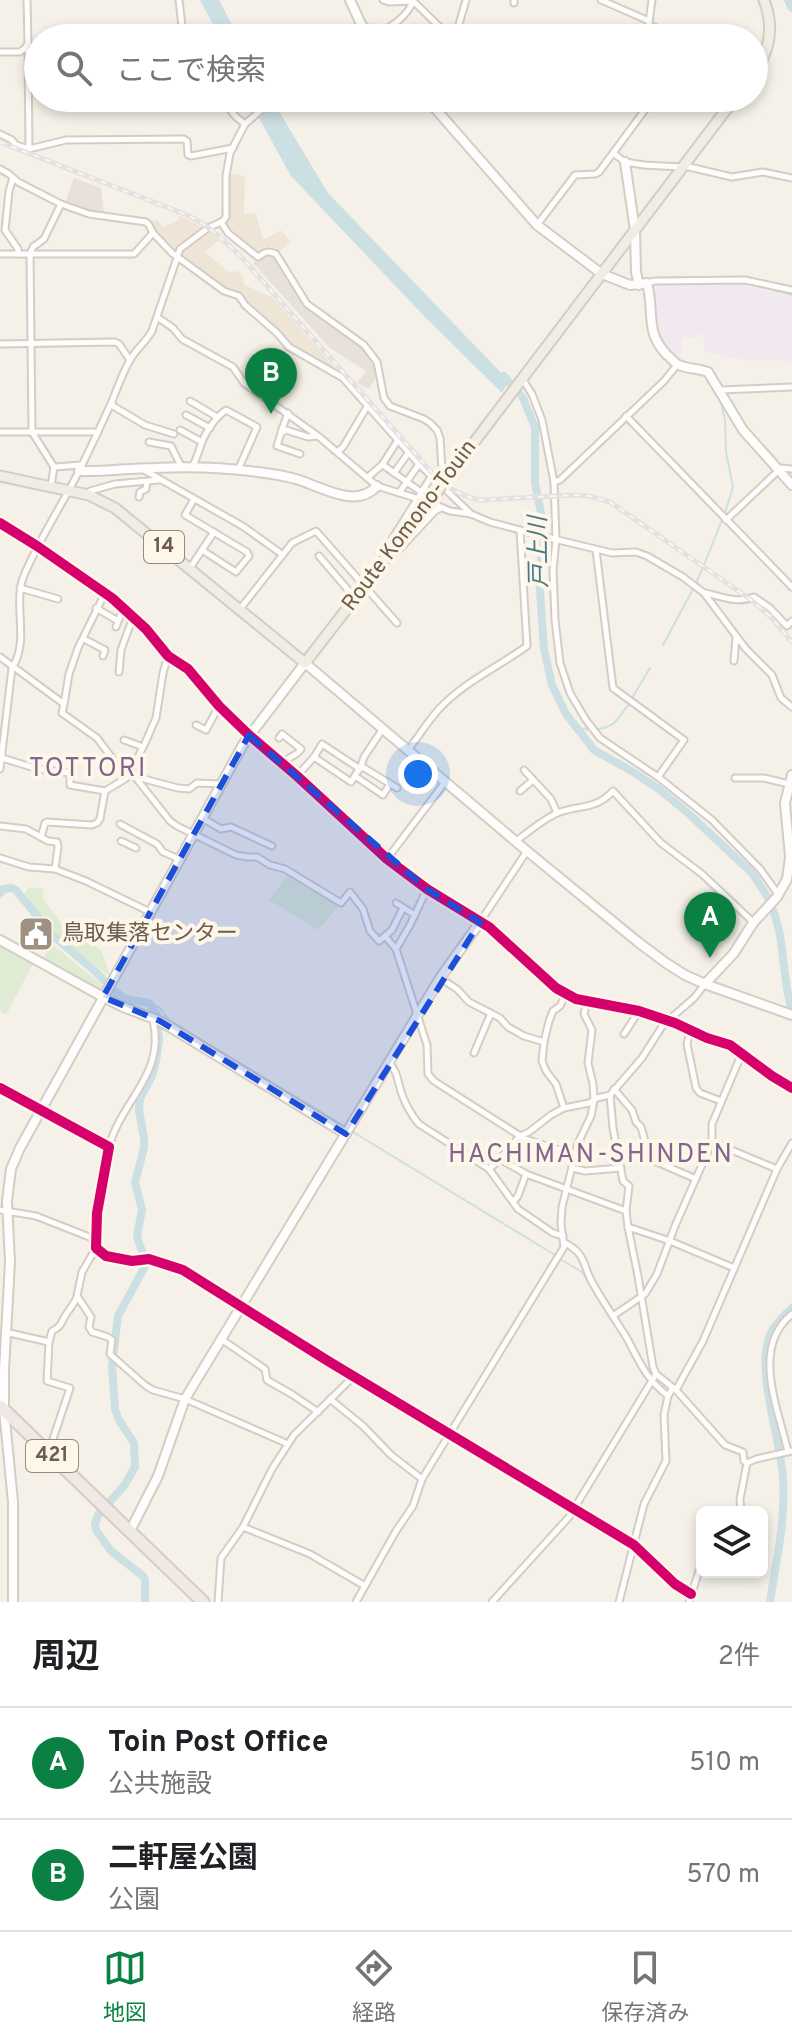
<!DOCTYPE html>
<html lang="ja">
<head>
<meta charset="utf-8">
<style>
  body { margin:0; font-family:Overpass,"Noto Sans JP",sans-serif; background:#f6f6f6; color:#202124 }
  .controls { position:absolute; right:24px; bottom:24px; display:grid; overflow:hidden; border-radius:12px; box-shadow:0 4px 12px #0003 }
  .controls button { width:72px; height:72px; display:grid; place-items:center; padding:0; border:0; border-bottom:2px solid #e0e0e0; background:#fff; color:#202124; font:40px sans-serif }
  .you { position:absolute; left:418px; top:774px; width:28px; height:28px; margin:-20px; border:6px solid #fff; border-radius:50%; background:#1a73e8; box-shadow:0 0 0 12px #1a73e833 }
  .badge { display:grid; place-items:center; width:52px; height:52px; border-radius:50%; background:#0b8043; color:#fff; font-size:26px; font-weight:700 }
  .pin { position:absolute; translate:-50% -66px; filter:drop-shadow(0 2px 4px #0008) }
  .pin::after { content:''; position:absolute; top:42px; width:28px; height:24px; background:inherit; clip-path:polygon(0 0,100% 0,50% 100%) }
  .list { margin:0; padding:0; list-style:none }
  h2 { display:flex; justify-content:space-between; align-items:center; height:104px; margin:0; padding:0 32px; font-size:34px }
  h2 small { font-size:26px; font-weight:400; color:#757577 }
  .list li { display:grid; grid-template-columns:52px 1fr auto; gap:24px; align-items:center; box-sizing:border-box; height:112px; padding:0 32px; border-top:2px solid #e0e0e0 }
  .list b { display:block; font-size:30px; white-space:nowrap }
  .list p { margin:0; font-size:26px; white-space:nowrap; color:#757577 }
  .list em { font-size:26px; font-style:normal; color:#757577 }
  .icon { flex:none; width:44px; height:44px; fill:none; stroke:currentColor; stroke-width:2; stroke-linecap:round; stroke-linejoin:round }
  .map { position:relative; flex:none; width:792px; height:1602px; overflow:hidden }
  .search { position:absolute; background:#fff; box-shadow:0 4px 12px #0003; left:24px; right:24px; top:24px; height:88px; display:flex; align-items:center; gap:20px; box-sizing:border-box; padding:0 28px; border-radius:44px; color:#757577; font-size:30px }
  .sheet { height:328px; background:#fff }
  nav { display:flex; justify-content:space-around; align-items:center; box-sizing:border-box; height:112px; border-top:2px solid #e0e0e0; background:#fff; font-size:22px; color:#757577 }
  nav a { display:grid; justify-items:center; gap:4px }
  nav .on { color:#0b8043 }
  .map>svg:first-child { display:block }
</style>
</head>
<body>
<div class="map">
<svg width="792" height="1602" viewBox="0 0 792 1602">
  <rect width="100%" height="100%" fill="#f5f1e8"/>
  <!-- residential -->
  <g fill="#eee5d6">
    <polygon points="229,173 245,176 244,213 256,214 263,240 281,230 290,242 279,252 272,247 267,248 259,254 226,225 228,217"/>
    <polygon points="180,216 204,228 177,251 170,247 156,233 151,221 157,220 163,227 178,220"/>
    <polygon points="208,230 219,240 205,252 230,273 234,271 240,272 245,285 273,298 342,376 290,346 280,332 255,313 241,296 226,289 181,257 187,247"/>
  </g>
  <!-- industrial -->
  <g fill="#e7e1d9">
    <polygon points="74,178 101,188 104,214 92,213 65,203"/>
    <polygon points="269,252 274,255 294,291 304,304 366,350 376,361 378,373 369,389 357,383 366,371 330,348 253,263"/>
  </g>
  <!-- education -->
  <polygon fill="#f2e8f0" points="740,284 792,297 792,361 746,360 705,352 703,335 696,334 695,339 682,337 680,361 677,360 662,344 657,333 653,289 656,285"/>
  <!-- green -->
  <g fill="#e0ebd4">
    <polygon points="287,876 340,905 318,930 269,900"/>
    <polygon points="29,887 43,889 43,899 66,930 76,932 101,950 110,976 55,938 23,896"/>
    <polygon points="0,943 34,962 6,1015 0,1011"/>
    <polygon points="52,944 103,986 98,994 43,958"/>
  </g>
  <!-- water -->
  <g fill="#cce0e3">
    <polygon points="200,0 219,0 239,38 220,38"/>
    <polygon points="248,98 271,98 328,193 509,381 502,393 426,318 291,176"/>
  </g>
  <g fill="none" stroke-linecap="round" stroke-linejoin="round">
    <!-- stream -->
    <g stroke="#cce0e3" stroke-width="2">
      <polyline points="742,282 792,295"/>
      <polyline points="669,283 688,284"/>
      <polyline points="709,283 720,283"/>
      <polyline points="720,398 725,420 726,452 733,487 725,513"/>
      <polyline points="704,565 722,520"/>
      <polyline points="696,583 703,567"/>
      <polyline points="663,645 693,589"/>
      <polyline points="632,698 650,668"/>
      <path d="M598,729C618,726 617,718 629,704"/>
      <polyline points="579,732 585,728 587,730"/>
      <polyline points="149,1003 160,1008 169,1020 344,1126"/>
      <polyline points="353,1132 555,1255"/>
      <polyline points="560,1259 582,1272 608,1314"/>
    </g>
    <!-- river -->
    <g stroke="#cce0e3" stroke-width="8">
      <polyline points="788,0 792,8"/>
      <polyline points="504,376 523,398 535,427 535,483 543,523 543,546 539,577 544,649 552,685 566,714 594,750 635,773 660,790 689,814 752,873 767,896 775,915 780,935 787,989 792,1014"/>
      <polyline points="0,893 3,889 12,888 16,890 52,935 97,973 113,990 126,999 149,1003 157,1015 159,1040 156,1061 152,1076 140,1099 139,1110 144,1139 144,1148 135,1182 142,1210 137,1236 143,1255 144,1268 118,1316 112,1365 115,1409 119,1420 134,1443 135,1467 124,1486 98,1515 95,1524 96,1530 111,1551 143,1576 145,1580 145,1602"/>
      <path d="M770,1602C776,1562 786,1519 783,1478C781,1438 753,1366 772,1331C777,1322 785,1315 792,1308"/>
    </g>
    <defs>
      <g id="street">
        <polyline points="179,0 182,26 197,38"/>
        <polyline points="383,0 389,2 413,1 449,36"/>
        <polyline points="601,0 649,21"/>
        <polyline points="514,3 514,0"/>
        <polyline points="649,25 684,38"/>
        <path d="M371,38C387,28 406,20 413,1"/>
        <polyline points="455,38 466,0"/>
        <polyline points="647,38 652,0"/>
        <polyline points="25,48 28,44 27,0"/>
        <polyline points="0,52 20,52 25,48 28,51 29,149"/>
        <path d="M226,98C229,111 234,116 245,124"/>
        <polyline points="642,98 650,100 665,98"/>
        <polyline points="0,134 12,140 16,145 29,149 66,140 184,139 187,141 188,155 191,156 233,148"/>
        <polyline points="613,153 625,162 644,165 681,167"/>
        <polyline points="685,166 732,177 763,172 792,178"/>
        <polyline points="0,169 9,174 18,182 61,204 89,214 146,222 149,225 153,233 172,253 224,291 239,296 245,305 277,333 289,347 343,378 419,464 471,514"/>
        <polyline points="13,178 9,191 5,230 18,249 18,254"/>
        <path d="M221,222L228,233L258,257C265,252 268,250 276,254L307,304L364,345L377,362L384,398L390,406L424,419L430,423L437,430L440,438L442,470L440,475"/>
        <polyline points="537,225 575,175 595,174 599,172 647,107 650,100"/>
        <polyline points="0,254 134,254 153,233"/>
        <polyline points="647,283 655,281 745,280 792,290"/>
        <polyline points="157,317 173,328 182,339 233,367 244,383 318,436 377,486 422,500"/>
        <polyline points="0,344 115,342 119,344 130,360"/>
        <polyline points="523,380 532,394 542,420 554,482 556,540 553,570 555,620 560,663 570,693 586,720 600,738 658,777 712,820 760,869 778,894"/>
        <polyline points="720,390 792,387"/>
        <polyline points="190,401 217,417"/>
        <polyline points="112,403 113,406 145,425 174,434"/>
        <polyline points="186,415 210,428"/>
        <polyline points="626,416 792,587"/>
        <polyline points="180,430 202,442"/>
        <polyline points="0,432 98,432"/>
        <polyline points="281,432 288,413"/>
        <polyline points="149,442 171,446 181,466"/>
        <polyline points="337,452 343,447 368,405"/>
        <polyline points="300,454 277,446 281,433 286,430 308,437 317,436"/>
        <polyline points="383,465 421,492"/>
        <polyline points="54,467 32,432 30,254 33,247 44,239 61,204"/>
        <path d="M192,467C198,457 198,452 202,442C206,431 216,417 226,410L257,427L238,470"/>
        <polyline points="144,470 244,527 283,555"/>
        <polyline points="394,473 409,452"/>
        <polyline points="431,477 389,544 388,555 397,552 435,511 441,508"/>
        <polyline points="367,478 382,465 398,440"/>
        <polyline points="554,482 560,480 664,381 677,365"/>
        <polyline points="51,486 54,467 82,465"/>
        <polyline points="399,493 419,464"/>
        <polyline points="89,495 90,491 115,484 159,480"/>
        <polyline points="139,497 140,492 146,489 147,482"/>
        <polyline points="194,499 185,515 247,552 249,556 236,572 202,550"/>
        <polyline points="436,505 450,511 471,514 490,522 554,539 612,553 636,552 647,556 683,577 704,593 746,649 772,675 781,698 792,707"/>
        <polyline points="726,520 781,468 792,469"/>
        <polyline points="0,523 37,546 112,598 146,629 168,656 188,669 219,706 249,735 297,776 387,859 427,889 489,927 556,988 576,999 639,1011 675,1023 707,1038 730,1045 772,1076 792,1088"/>
        <polyline points="596,550 613,688 684,740 658,777"/>
        <polyline points="319,556 355,598"/>
        <polyline points="190,568 214,532"/>
        <polyline points="20,588 58,599"/>
        <path d="M705,593C721,596 737,604 754,597L770,608L787,626L792,621"/>
        <polyline points="96,608 118,621"/>
        <polyline points="240,609 292,543 316,531 397,623"/>
        <polyline points="116,627 123,608"/>
        <polyline points="84,639 105,650 103,656"/>
        <polyline points="0,657 64,704 62,713 97,738 115,762 129,775 178,788 189,789 197,783 220,784"/>
        <polyline points="734,661 736,637"/>
        <polyline points="119,672 121,650 133,617"/>
        <polyline points="64,704 69,674 78,648 105,593"/>
        <polyline points="196,725 206,730 219,706"/>
        <path d="M279,738L282,734L301,749C297,756 288,757 282,763"/>
        <polyline points="124,740 143,747"/>
        <path d="M408,750C419,736 428,721 439,709C464,682 498,667 527,646L520,530"/>
        <polyline points="314,757 322,744 360,769"/>
        <polyline points="2,758 38,769 70,773 70,785 105,791 125,779 129,775 145,743 156,718 163,673 168,656"/>
        <polyline points="361,766 397,788"/>
        <path d="M0,769L12,668C31,639 11,603 25,573C41,536 64,502 82,465C93,443 103,421 113,399C118,386 123,372 130,360C136,349 146,342 152,331L180,249L208,228L223,221L226,217V176L230,153L245,124L275,98"/>
        <polyline points="524,770 551,799 557,813"/>
        <polyline points="297,776 314,757 351,782 361,766 364,757 382,730"/>
        <polyline points="355,776 383,795 390,784"/>
        <polyline points="136,778 170,821 177,826 236,855 247,857 257,857 270,865 285,869 341,903 350,892 363,909 370,931 379,941 385,936 396,949 427,1045 428,1074 434,1081 525,1139 575,1155"/>
        <polyline points="735,778 764,778 789,784"/>
        <polyline points="520,791 533,780"/>
        <polyline points="202,818 221,829 231,827 272,846"/>
        <polyline points="120,824 157,844 163,852 179,859"/>
        <polyline points="0,826 26,829 48,841 57,842 58,847 55,869"/>
        <polyline points="41,837 45,823 47,822 92,825 97,823 100,819 105,791"/>
        <polyline points="121,841 136,848"/>
        <path d="M516,841C530,831 544,818 560,812C581,805 597,809 613,791L661,843L702,874L753,922"/>
        <polyline points="0,858 29,867 55,869 86,881 150,912"/>
        <polyline points="387,859 445,782"/>
        <polyline points="396,903 415,915"/>
        <polyline points="480,922 527,851"/>
        <polyline points="385,936 392,930 403,908"/>
        <polyline points="396,949 410,925 427,889"/>
        <polyline points="440,978 457,989 469,1002 500,1018 508,1027 524,1036 544,1042"/>
        <polyline points="690,1031 687,1044 696,1088 700,1093 721,1101"/>
        <polyline points="624,1034 639,1011"/>
        <polyline points="474,1053 491,1013"/>
        <path d="M389,1063C397,1071 397,1078 400,1088C403,1100 411,1115 419,1124L489,1169L518,1209L553,1233L563,1236"/>
        <polyline points="0,1088 109,1147 97,1213 96,1248 106,1256 132,1261 149,1259 183,1270 328,1361 634,1545 675,1584 691,1594"/>
        <polyline points="614,1089 632,1110 636,1122 641,1127 650,1159 696,1179"/>
        <polyline points="610,1095 613,1128 623,1181 629,1186 626,1211 628,1227 638,1276 653,1367 656,1374 676,1390 725,1445 743,1452 744,1461 747,1463 740,1499 741,1512"/>
        <polyline points="564,1108 556,1084 546,1071 542,1061 544,1042 549,1021 553,1011 560,1006 566,994"/>
        <polyline points="712,1142 777,1169"/>
        <path d="M109,1147C121,1100 166,1075 153,1020"/>
        <polyline points="500,1159 526,1174 626,1211"/>
        <polyline points="572,1168 585,1171 621,1168"/>
        <polyline points="489,1169 497,1162 520,1136 529,1132 551,1115 564,1108 589,1103 597,1098 610,1095 642,1058 663,1025 694,998 705,984"/>
        <polyline points="513,1202 518,1196 526,1174"/>
        <polyline points="0,1210 36,1216 97,1240"/>
        <polyline points="628,1227 670,1241 734,1268"/>
        <path d="M565,1243C586,1254 582,1263 592,1282C602,1300 614,1318 625,1335C640,1361 643,1376 668,1396"/>
        <polyline points="96,1248 82,1272 77,1296 91,1317 89,1327 92,1332 108,1337 112,1340 110,1354 112,1356 146,1386 153,1390 185,1399 288,1444"/>
        <polyline points="613,1316 645,1294 657,1274 675,1226 712,1142 712,1124 742,1053"/>
        <path d="M5,1332L49,1342L52,1331C63,1326 61,1321 67,1313C71,1307 74,1304 77,1297"/>
        <polyline points="221,1339 265,1369 267,1380 293,1395 318,1412"/>
        <polyline points="676,1390 703,1341 777,1169 792,1143"/>
        <polyline points="330,1399 363,1426 391,1455 422,1479"/>
        <polyline points="49,1451 70,1388 47,1381 49,1342"/>
        <path d="M788,1452C779,1410 750,1348 792,1314"/>
        <polyline points="747,1463 756,1459 792,1451"/>
        <polyline points="243,1527 310,1554 365,1586"/>
        <polyline points="218,1602 221,1558 243,1527 272,1469 294,1435 354,1376"/>
        <polyline points="356,1602 396,1531 413,1506 422,1479 564,1247 561,1224 562,1207 578,1143 591,1116 594,1100 593,1084 588,1063 592,1030 584,1014 587,1001"/>
        <polyline points="492,1602 569,1517 656,1374"/>
        <polyline points="619,1602 644,1504 666,1461 664,1415 668,1396 672,1389"/>
        <polyline points="689,1602 700,1568 702,1567"/>
      </g>
      <g id="secondary">
        <polyline points="350,0 361,24 373,38"/>
        <path d="M426,98L537,225L602,274L630,285L647,283C655,312 644,331 667,355C669,356 675,363 677,364C685,369 698,368 708,372L743,430L792,485"/>
        <polyline points="625,162 635,230 636,272 639,285"/>
        <path d="M79,471C104,472 129,468 154,468C192,466 234,468 272,474C280,475 288,477 296,479C320,486 356,510 377,486"/>
        <polyline points="0,940 103,997 123,1007 160,1021 346,1134"/>
        <polyline points="705,984 734,953 753,923 777,897 787,879 790,857 785,803 792,775"/>
        <polyline points="130,1531 158,1476 185,1399 440,978 480,922"/>
        <polyline points="13,1602 13,1502 4,1410 4,1370 10,1262 7,1201 11,1169 20,1148 66,1065 244,743 305,663 527,851 638,942 666,963 685,975 705,984 792,1015"/>
      </g>
      <g id="primary">
        <path d="M754,73C771,50 774,26 764,0"/>
        <polyline points="0,476 89,495 115,508 305,663 437,492"/>
        <polyline points="447,478 735,98"/>
      </g>
      <polyline id="highway" points="0,1406 203,1602"/>
    </defs>
    <!-- street casing -->
    <use href="#street" stroke="#d3cdc6" stroke-width="9"/>
    <!-- secondary casing -->
    <use href="#secondary" stroke="#d3cdc4" stroke-width="12"/>
    <!-- primary casing -->
    <use href="#primary" stroke="#d3cdc6" stroke-width="13"/>
    <!-- highway casing -->
    <use href="#highway" stroke="#d3cdc6" stroke-width="15"/>
    <!-- street -->
    <use href="#street" stroke="#fefdfc" stroke-width="5"/>
    <!-- secondary -->
    <use href="#secondary" stroke="#fefdfc" stroke-width="8"/>
    <!-- primary -->
    <use href="#primary" stroke="#f0ede5" stroke-width="9"/>
    <!-- highway -->
    <use href="#highway" stroke="#f0e8e4" stroke-width="11"/>
    <defs>
      <path id="rail" d="M0,142L187,215C210,226 227,243 245,261L434,475C447,488 461,496 480,500L574,495L589,496L610,502L750,599L771,617L792,642"/>
    </defs>
    <!-- rail casing -->
    <use href="#rail" stroke="#e4e1e4" stroke-width="5"/>
    <!-- rail -->
    <use href="#rail" stroke="#fdf7e9" stroke-width="2" stroke-dasharray="6" stroke-linecap="butt"/>
    <defs>
      <polyline id="primary-bridge" points="437,492 447,478"/>
    </defs>
    <!-- primary-bridge casing -->
    <use href="#primary-bridge" stroke="#d3cdc6" stroke-width="13" stroke-linecap="butt"/>
    <!-- primary-bridge -->
    <use href="#primary-bridge" stroke="#f0ede5" stroke-width="9"/>
    <defs>
      <g id="cycleway">
        <polyline points="0,523 37,546 112,598 146,629 168,656 188,669 219,706 249,735 297,776 387,859 427,889 489,927 556,988 576,999 639,1011 675,1023 707,1038 730,1045 772,1076 792,1088"/>
        <polyline points="0,1088 109,1147 97,1213 96,1248 106,1256 132,1261 149,1259 183,1270 328,1361 634,1545 675,1584 691,1594"/>
      </g>
    </defs>
    <!-- cycleway casing -->
    <use href="#cycleway" stroke="#fdf7e9" stroke-width="15"/>
    <!-- cycleway -->
    <use href="#cycleway" stroke="#d6006c" stroke-width="10"/>
  </g>
  <!-- marked area -->
  <path fill="#1d4ed8" fill-opacity="0.2" stroke="#1d4ed8" stroke-width="6" stroke-dasharray="16 10" stroke-linejoin="round" d="M249,735L427,889L480,922L346,1134L160,1021L103,997Z"/>
  <!-- icons -->
  <defs>
    <symbol id="civic-square" viewBox="-11 -11 22 22"><rect x="-9" y="-9" width="18" height="18" rx="4" fill="#9e9083" stroke="#fdf7e9"/><path d="M-.6-6.5H3V-4.5H.6V-3L4-1V1h2V6H-6V1h2V-1L-.6-3ZM-1.2 2.5V6h2.4V2.5Z" fill="#fff"/></symbol>
  </defs>
  <g fill-rule="evenodd">
    <use href="#civic-square" x="16" y="914" width="40" height="40"/>
  </g>
  <g text-anchor="middle" dominant-baseline="central" stroke-width="8" stroke-linejoin="round" paint-order="stroke">
    <!-- shield labels -->
    <g fill="#fdf7e9" stroke="#9a8a7b" stroke-width="2">
      <rect x="144" y="531" width="40" height="32" rx="6"/>
      <rect x="26" y="1440" width="52" height="32" rx="6"/>
    </g>
    <g font-size="20" font-weight="bold" fill="#6f5c4c">
      <text x="164" y="547">14</text>
      <text x="52" y="1456">421</text>
    </g>
    <!-- street labels -->
    <g font-size="22" fill="#6f5c4c" stroke="#fdf7e9">
      <text transform="translate(410 526) rotate(-53)">Route Komono-Touin</text>
    </g>
    <!-- poi labels -->
    <g font-size="22" fill="#6f5c4c" stroke="#fdf7e9" text-anchor="start">
      <text x="62" y="934">鳥取集落センター</text>
    </g>
    <!-- water labels -->
    <g font-size="24" font-style="italic" fill="#4b7888" stroke="#fdf7e9">
      <text transform="translate(540 552) rotate(-91)">戸上川</text>
    </g>
    <!-- quarter labels -->
    <g font-size="26" letter-spacing="2" fill="#82648c" stroke="#fdf7e9">
      <text x="88" y="769">TOTTORI</text>
      <text x="591" y="1155">HACHIMAN-SHINDEN</text>
    </g>
  </g>
</svg>
<div class="controls">
<button><svg class="icon" aria-label="layers" viewBox="0 0 24 24"><path d="M12 4l9 5-9 5-9-5zM3 14l9 5 9-5"/></svg></button>
</div>
<div class="you"></div>
<div class="pin badge" style="left:710px;top:958px">A</div>
<div class="pin badge" style="left:271px;top:414px">B</div>
<div class="search"><svg class="icon" aria-label="search" viewBox="0 0 24 24"><circle cx="10" cy="10" r="6"/><path d="M15 15l6 6"/></svg>ここで検索</div>
</div>
<section class="sheet">
<h2>周辺<small>2件</small></h2>
<ul class="list">
<li><span class="badge">A</span><div><b>Toin Post Office</b><p>公共施設</p></div><em>510 m</em></li>
<li><span class="badge">B</span><div><b>二軒屋公園</b><p>公園</p></div><em>570 m</em></li>
</ul>
</section>
<nav>
<a class="on"><svg class="icon" aria-label="map" viewBox="0 0 24 24"><path d="M3 6l6-2 6 2 6-2v14l-6 2-6-2-6 2zM9 4v14M15 6v14"/></svg>地図</a>
<a><svg class="icon" aria-label="directions" viewBox="0 0 24 24"><path d="M12 3l9 9-9 9-9-9zM9 14v-3h6M13 9l2 2-2 2"/></svg>経路</a>
<a><svg class="icon" aria-label="saved" viewBox="0 0 24 24"><path d="M7 4h10v16l-5-4-5 4z"/></svg>保存済み</a>
</nav>
</body>
</html>
